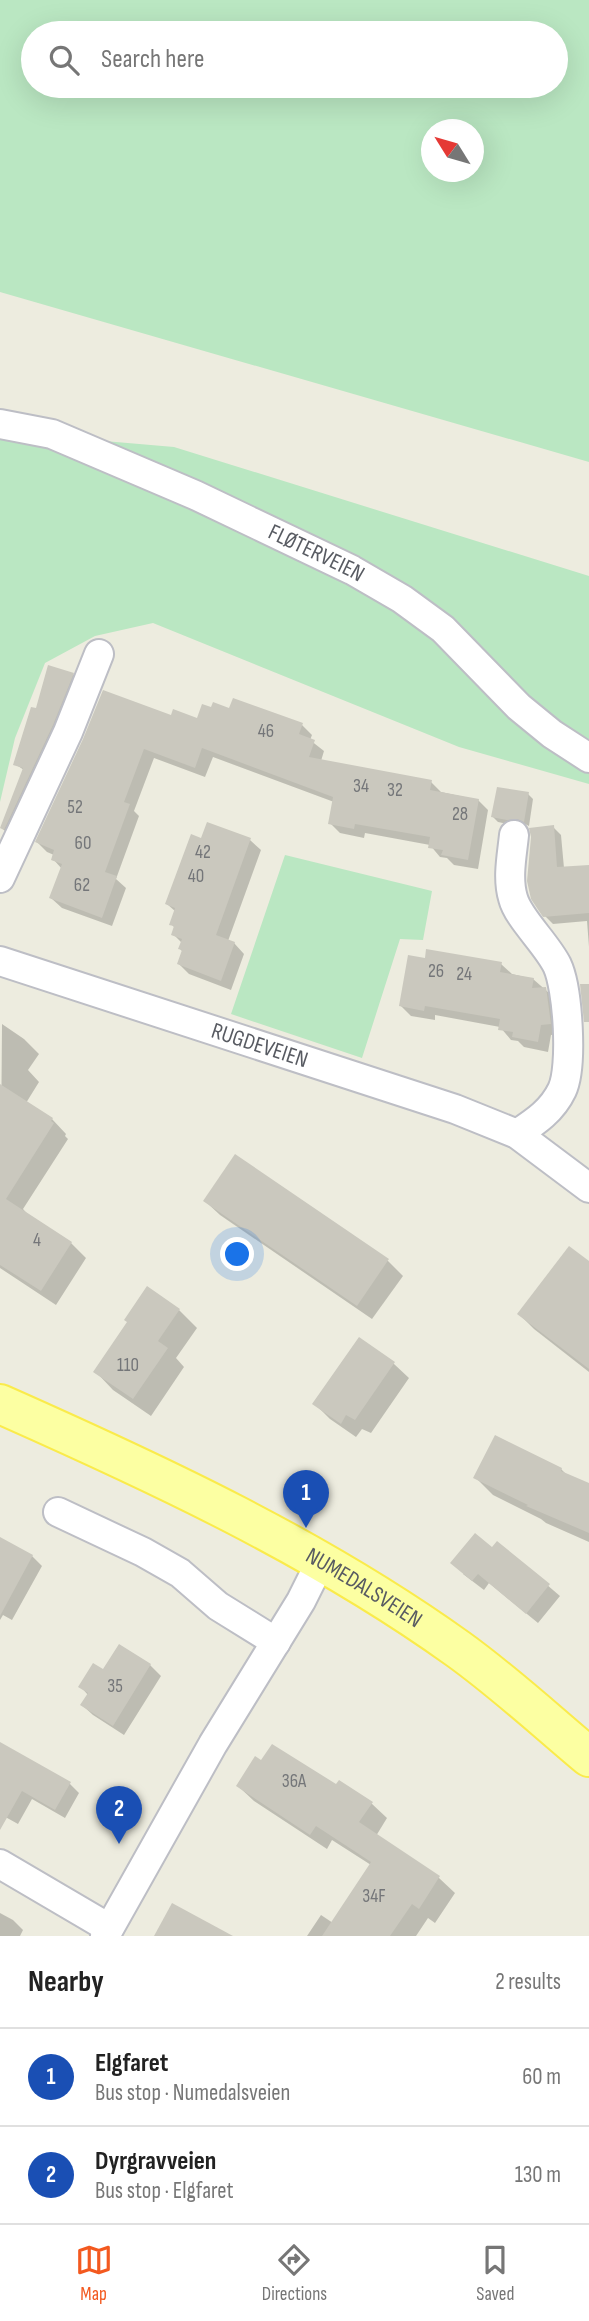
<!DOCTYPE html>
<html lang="en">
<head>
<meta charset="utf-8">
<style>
  body { margin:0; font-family:"Sofia Sans Condensed",sans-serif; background:#f2f2f2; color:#222 }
  .compass { position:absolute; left:421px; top:119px; width:63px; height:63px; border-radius:50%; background:#fff; box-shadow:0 7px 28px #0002; rotate:307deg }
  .you { position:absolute; left:238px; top:1255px; width:24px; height:24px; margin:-18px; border:5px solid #fff; border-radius:50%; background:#1a73e8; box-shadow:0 0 0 10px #1a73e833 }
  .badge { display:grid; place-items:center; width:46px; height:46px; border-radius:50%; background:#f3591f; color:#fff; font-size:23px; font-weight:700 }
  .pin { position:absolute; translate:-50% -58px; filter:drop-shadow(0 2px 4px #0008) }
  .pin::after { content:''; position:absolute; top:37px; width:24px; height:21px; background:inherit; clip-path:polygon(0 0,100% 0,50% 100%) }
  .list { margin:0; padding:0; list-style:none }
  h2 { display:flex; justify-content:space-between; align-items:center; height:91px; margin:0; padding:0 28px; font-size:30px }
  h2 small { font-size:23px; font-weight:400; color:#767676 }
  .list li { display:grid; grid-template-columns:46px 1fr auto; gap:21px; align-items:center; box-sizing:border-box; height:98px; padding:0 28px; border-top:2px solid #e0e0e0 }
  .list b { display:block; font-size:26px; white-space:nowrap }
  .list p { margin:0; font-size:23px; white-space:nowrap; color:#767676 }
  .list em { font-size:23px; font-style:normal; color:#767676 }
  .icon { flex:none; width:38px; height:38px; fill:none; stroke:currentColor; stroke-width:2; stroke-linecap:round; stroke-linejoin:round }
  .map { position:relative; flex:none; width:589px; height:1936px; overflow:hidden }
  .search { position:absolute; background:#fff; box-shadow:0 7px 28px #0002; left:21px; right:21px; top:21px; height:77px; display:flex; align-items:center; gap:18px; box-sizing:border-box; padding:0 24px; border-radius:38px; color:#767676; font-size:26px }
  .sheet { height:287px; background:#fff }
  nav { display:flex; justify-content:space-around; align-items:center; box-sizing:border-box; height:98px; border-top:2px solid #e0e0e0; background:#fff; font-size:19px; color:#767676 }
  nav a { display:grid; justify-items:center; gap:4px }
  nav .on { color:#f3591f }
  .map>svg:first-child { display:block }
</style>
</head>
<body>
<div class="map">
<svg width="589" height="1936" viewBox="0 0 589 1936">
  <rect width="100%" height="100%" fill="#edecdf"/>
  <!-- green -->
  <g fill="#bae7c2" fill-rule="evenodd">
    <path d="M0,0H589V462L0,292ZM33,33H556V86H33ZM432,130H474V172H432Z"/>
    <polygon points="0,432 174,447 589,576 589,784 459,747 153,623 95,636 45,663 15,738 0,802"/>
    <polygon points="285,855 432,891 423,940 400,939 362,1058 231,1014"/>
  </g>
  <!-- shadow -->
  <g fill="#0003">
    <polygon points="73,674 78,679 7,833 2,828 24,770 15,764 37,710"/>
    <polygon points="230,711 302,725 312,735 310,740 324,751 321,761 431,782 441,792 478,800 488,810 478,869 454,865 447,858 440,857 430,845 365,833 364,838 340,833 330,823 334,802 213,757 205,777 154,758 134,811 139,816 116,879 126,888 112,926 62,908 51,898 62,869 53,859 54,855 47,852 37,842 172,717 198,720"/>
    <polygon points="528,794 533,799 529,826 523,823 513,825 498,822 493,817"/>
    <polygon points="553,827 561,835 564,868 589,867 589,947 587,921 553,924 545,916"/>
    <polygon points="202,840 250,840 261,850 228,941 234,943 244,954 231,990 189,974 179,964 183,952 180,949 182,943 173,934 175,928 171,924 176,912 167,904"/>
    <polygon points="426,960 501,964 512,974 533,979 556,999 561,1034 551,1035 548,1052 524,1047 518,1041 511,1040 500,1027 435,1015 435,1020 411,1016 400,1005"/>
    <polygon points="2,1024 24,1039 39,1054 28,1070 39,1082 26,1103 52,1119 66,1134 65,1136 68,1139 23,1209 30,1217 71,1243 86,1258 56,1305 0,1268"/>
    <polygon points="205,1201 388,1261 403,1276 372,1319 220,1215"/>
    <polygon points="589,1263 589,1372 534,1329 519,1314"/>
    <polygon points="179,1310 197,1328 176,1358 184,1367 151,1416 113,1390 96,1372"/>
    <polygon points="359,1340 394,1364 409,1378 371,1433 362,1429 356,1437 330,1419 315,1404"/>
    <polygon points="561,1469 568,1476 589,1485 589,1542 546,1523 541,1519 493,1495 476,1478"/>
    <polygon points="0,1539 32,1556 42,1566 12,1620 3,1615 0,1620"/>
    <polygon points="498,1543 560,1596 538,1623 489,1583 484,1590 463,1574"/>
    <polygon points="150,1665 161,1676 124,1735 93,1715 82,1705 88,1695 81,1687 103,1672"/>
    <polygon points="0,1759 70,1784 79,1793 65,1818 32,1799 18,1824 0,1814"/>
    <polygon points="238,1786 337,1786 371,1803 387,1818 376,1836 439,1878 455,1893 435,1923 428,1918 416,1936 307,1936 321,1915 333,1923 371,1865 332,1840 327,1849 254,1801"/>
    <polygon points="0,1913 13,1920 23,1930 20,1936 0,1936"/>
  </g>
  <!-- building -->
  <g fill="#cac8be">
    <polygon points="48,665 74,673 53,725 4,830 0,828 23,768 13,765 31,707 36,708"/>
    <polygon points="103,690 171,715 173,709 197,718 202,704 211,707 213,702 229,708 233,698 303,723 299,734 315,740 309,757 432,780 430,790 479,799 468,860 441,855 443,850 428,848 430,837 355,824 354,829 328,824 333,797 202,748 195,768 144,749 124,802 130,804 105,872 117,876 102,918 49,898 62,864 51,860 54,850 35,842 83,739"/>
    <polygon points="497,787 529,792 524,822 517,819 507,820 491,817"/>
    <polygon points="207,822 251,838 216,935 235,942 221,981 177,964 182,950 178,949 182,939 171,935 174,926 169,925 175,908 165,904 191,834 201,838"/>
    <polygon points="554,825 557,867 589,865 589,913 543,917 531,899 527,881 531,837 529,828"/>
    <polygon points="426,949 502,962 500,972 534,978 532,988 546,987 551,1024 541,1025 538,1042 512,1037 513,1032 498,1030 500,1019 425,1006 424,1011 399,1006 408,955 425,958"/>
    <polygon points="580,984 589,984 589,1022 584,1022"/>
    <polygon points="0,1084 53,1118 51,1121 54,1123 6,1199 72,1242 41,1291 0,1265"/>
    <polygon points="235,1154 389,1259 357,1306 203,1201"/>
    <polygon points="569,1246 589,1261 589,1369 517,1314"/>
    <polygon points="147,1286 180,1309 158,1341 168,1348 133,1399 93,1372 127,1322 124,1320"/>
    <polygon points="359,1337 395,1362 355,1420 346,1415 341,1424 312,1404"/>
    <polygon points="495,1435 562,1468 561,1471 589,1483 589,1533 526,1506 528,1505 473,1478"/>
    <polygon points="475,1533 492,1547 497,1541 550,1584 526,1614 478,1574 472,1581 450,1563"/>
    <polygon points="0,1537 33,1555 0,1616"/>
    <polygon points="119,1644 151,1664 113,1726 80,1705 88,1693 78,1687 93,1663 103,1669"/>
    <polygon points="0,1742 71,1782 55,1810 22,1791 0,1830"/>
    <polygon points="272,1744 336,1784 339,1780 373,1802 359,1822 440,1876 419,1909 412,1904 390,1936 322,1936 371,1862 316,1826 310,1835 236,1786 255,1756 261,1760"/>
    <polygon points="172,1903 233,1936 154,1936"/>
  </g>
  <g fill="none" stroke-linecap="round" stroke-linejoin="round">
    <defs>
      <g id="minor">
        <path id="s1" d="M0,424L52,434L195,495L352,570L402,599L443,629L519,707L552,734L589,758"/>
        <path d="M514,835C512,855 507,878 513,898C518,918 546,943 557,965C568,988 573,1067 562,1090C552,1111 535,1122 517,1134"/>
        <polyline points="0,878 68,732 99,654"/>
        <path id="s2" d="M0,961L455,1109L517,1134L589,1188"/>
        <polyline points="58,1512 143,1552 180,1573 218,1606 276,1642"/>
        <polyline points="0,1864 109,1928"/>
        <polyline points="105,1936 213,1744 301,1601 321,1561"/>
      </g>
      <g id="primary">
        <path id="s3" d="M0,1404C158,1474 317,1548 458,1649C504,1682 546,1721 589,1757"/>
      </g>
    </defs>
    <!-- minor casing -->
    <use href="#minor" stroke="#bdbec5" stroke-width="32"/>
    <!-- primary casing -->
    <use href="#primary" stroke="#faeb4b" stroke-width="42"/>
    <!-- minor -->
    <use href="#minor" stroke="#fff" stroke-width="28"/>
    <!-- primary -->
    <use href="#primary" stroke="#fcffa2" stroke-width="38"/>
  </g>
  <g text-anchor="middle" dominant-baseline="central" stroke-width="5" stroke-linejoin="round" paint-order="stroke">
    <!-- number labels -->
    <g font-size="19" fill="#747679">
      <text x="266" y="731">46</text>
      <text x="361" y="786">34</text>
      <text x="395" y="790">32</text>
      <text x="75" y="807">52</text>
      <text x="460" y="814">28</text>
      <text x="83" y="843">60</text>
      <text x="203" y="852">42</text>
      <text x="196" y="876">40</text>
      <text x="82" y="885">62</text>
      <text x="436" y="971">26</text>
      <text x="464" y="974">24</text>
      <text x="37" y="1240">4</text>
      <text x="128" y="1365">110</text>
      <text x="115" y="1686">35</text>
      <text x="294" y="1781">36A</text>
      <text x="374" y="1896">34F</text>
    </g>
    <!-- street labels -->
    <g font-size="23" fill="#585b62" stroke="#fff">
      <text stroke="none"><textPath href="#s1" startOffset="343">FLØTERVEIEN</textPath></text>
      <text stroke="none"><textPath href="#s2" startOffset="273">RUGDEVEIEN</textPath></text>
      <text stroke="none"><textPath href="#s3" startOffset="408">NUMEDALSVEIEN</textPath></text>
    </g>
  </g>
</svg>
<svg class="compass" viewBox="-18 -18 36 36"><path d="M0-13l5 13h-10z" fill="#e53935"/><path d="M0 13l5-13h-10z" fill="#767676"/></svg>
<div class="you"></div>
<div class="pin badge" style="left:306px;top:1528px;background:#1a4fb4">1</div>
<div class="pin badge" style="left:119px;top:1844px;background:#1a4fb4">2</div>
<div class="search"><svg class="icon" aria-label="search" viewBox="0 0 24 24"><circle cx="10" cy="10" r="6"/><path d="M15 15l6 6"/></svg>Search here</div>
</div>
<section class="sheet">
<h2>Nearby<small>2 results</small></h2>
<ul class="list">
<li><span class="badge" style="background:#1a4fb4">1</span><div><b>Elgfaret</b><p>Bus stop · Numedalsveien</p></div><em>60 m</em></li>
<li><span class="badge" style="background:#1a4fb4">2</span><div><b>Dyrgravveien</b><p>Bus stop · Elgfaret</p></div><em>130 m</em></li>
</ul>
</section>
<nav>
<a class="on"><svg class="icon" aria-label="map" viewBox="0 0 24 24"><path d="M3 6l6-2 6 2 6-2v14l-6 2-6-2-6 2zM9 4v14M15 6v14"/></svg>Map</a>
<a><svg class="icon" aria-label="directions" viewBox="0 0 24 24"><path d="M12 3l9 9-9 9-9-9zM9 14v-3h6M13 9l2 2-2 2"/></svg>Directions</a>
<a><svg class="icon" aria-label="saved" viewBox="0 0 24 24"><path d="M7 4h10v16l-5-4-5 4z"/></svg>Saved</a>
</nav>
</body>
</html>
